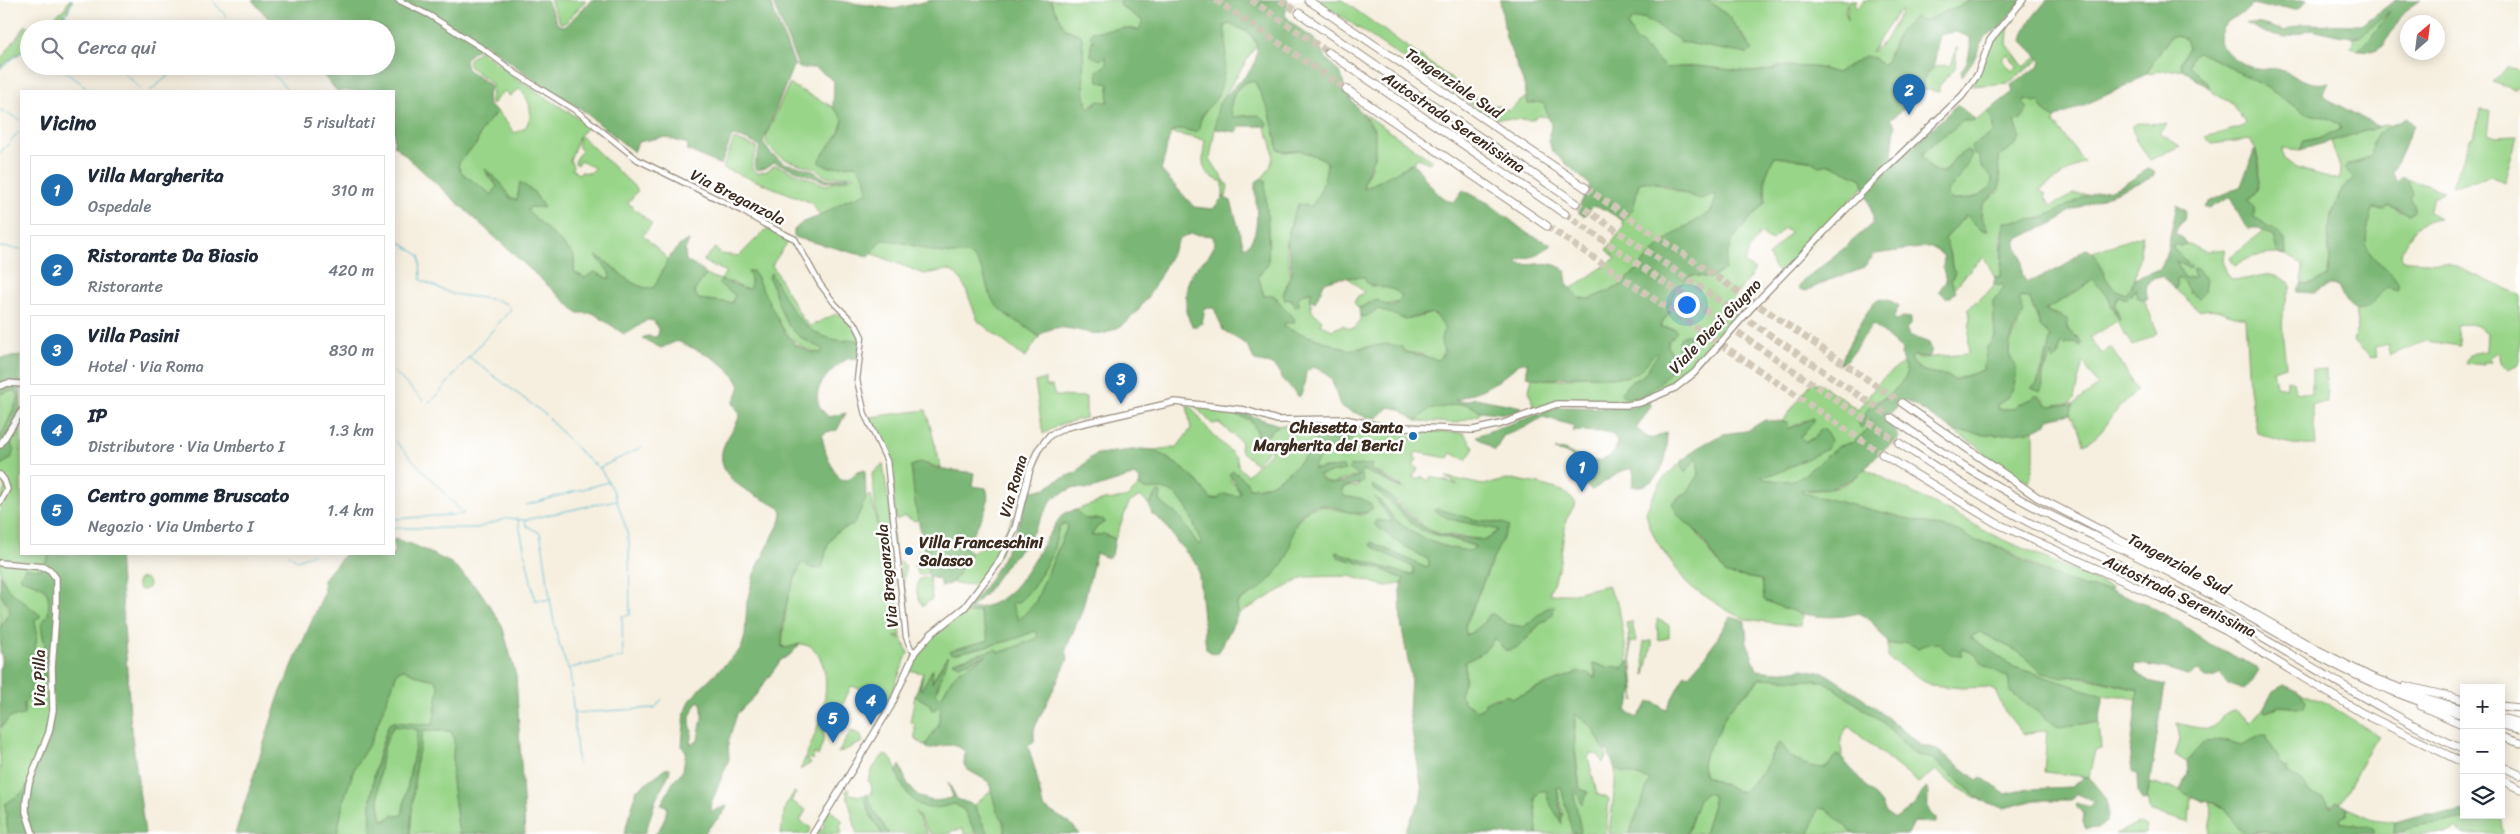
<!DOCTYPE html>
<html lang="it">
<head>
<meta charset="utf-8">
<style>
  body { margin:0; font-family:Sriracha,sans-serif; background:#f6f6f7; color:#1f2937 }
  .controls { position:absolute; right:15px; bottom:15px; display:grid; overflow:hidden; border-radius:0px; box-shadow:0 2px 12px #0003 }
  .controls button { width:45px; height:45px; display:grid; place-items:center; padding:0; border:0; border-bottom:1px solid #e0e1e3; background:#fff; color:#1f2937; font:25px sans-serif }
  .compass { position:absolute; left:2400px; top:15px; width:45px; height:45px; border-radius:50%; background:#fff; box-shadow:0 2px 12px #0003; rotate:28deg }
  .you { position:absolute; left:1686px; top:304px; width:18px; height:18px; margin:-12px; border:4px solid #fff; border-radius:50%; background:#1a73e8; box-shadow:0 0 0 8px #1a73e833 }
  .badge { display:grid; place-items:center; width:32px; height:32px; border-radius:50%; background:#1f6fb2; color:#fff; font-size:16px; font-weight:700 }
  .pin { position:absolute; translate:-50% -41px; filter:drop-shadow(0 1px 2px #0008) }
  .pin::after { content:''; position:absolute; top:26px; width:18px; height:15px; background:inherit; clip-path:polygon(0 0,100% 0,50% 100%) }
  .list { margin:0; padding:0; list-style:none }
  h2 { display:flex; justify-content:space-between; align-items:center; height:65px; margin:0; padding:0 20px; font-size:21px }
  h2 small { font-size:16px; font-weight:400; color:#747a83 }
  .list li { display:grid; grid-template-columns:32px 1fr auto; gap:15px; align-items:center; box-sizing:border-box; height:70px; margin:0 10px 10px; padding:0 10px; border:1px solid #e0e1e3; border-radius:0px }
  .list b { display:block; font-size:19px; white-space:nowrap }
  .list p { margin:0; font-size:16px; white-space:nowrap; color:#747a83 }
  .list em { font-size:16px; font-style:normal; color:#747a83 }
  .icon { flex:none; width:28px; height:28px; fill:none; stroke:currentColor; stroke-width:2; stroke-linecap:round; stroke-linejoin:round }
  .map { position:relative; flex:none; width:2520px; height:834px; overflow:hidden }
  .search { position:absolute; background:#fff; box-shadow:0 2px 12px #0003; left:20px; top:20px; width:375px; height:55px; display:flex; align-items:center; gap:12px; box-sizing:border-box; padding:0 18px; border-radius:28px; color:#747a83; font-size:19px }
  .panel { position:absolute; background:#fff; box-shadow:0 2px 12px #0003; left:20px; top:90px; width:375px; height:465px; border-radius:0px }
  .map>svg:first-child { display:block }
</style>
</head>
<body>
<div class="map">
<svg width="2520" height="834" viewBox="0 0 2520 834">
  <rect width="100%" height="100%" fill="#fff"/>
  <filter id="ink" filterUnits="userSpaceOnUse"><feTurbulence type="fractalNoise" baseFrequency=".02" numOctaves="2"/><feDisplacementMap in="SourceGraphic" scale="10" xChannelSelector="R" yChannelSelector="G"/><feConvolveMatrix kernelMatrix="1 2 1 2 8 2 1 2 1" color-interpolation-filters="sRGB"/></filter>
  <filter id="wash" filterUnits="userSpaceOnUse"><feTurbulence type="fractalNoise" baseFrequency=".0096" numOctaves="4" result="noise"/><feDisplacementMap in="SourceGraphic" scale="20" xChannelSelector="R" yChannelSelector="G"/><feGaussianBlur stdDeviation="1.12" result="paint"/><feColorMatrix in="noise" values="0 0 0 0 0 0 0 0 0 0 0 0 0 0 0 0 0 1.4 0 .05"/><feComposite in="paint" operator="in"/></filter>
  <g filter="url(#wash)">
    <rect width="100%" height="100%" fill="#f6efdf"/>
    <!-- green -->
    <g fill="#99d589" stroke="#6a8054" fill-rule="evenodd">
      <polygon points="69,0 72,0 67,11 48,29 39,29 65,8"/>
      <polygon points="550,0 586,0 565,23 560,23"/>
      <path d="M1050,0H1120L1121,6L1143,21L1139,30L1124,28L1091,32L1093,39L1091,49L1105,56L1107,64L1098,81L1109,84L1108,102L1092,104L1089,109C1080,93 1086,56 1081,35L1065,29Z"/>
      <polygon points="1317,0 1342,0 1482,101 1509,110 1527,96 1529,104 1538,102 1544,104 1549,117 1539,116 1532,120 1491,118"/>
      <path d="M1708,0H1848L1845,11L1848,20L1847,10L1850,0H1857L1854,5L1858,8L1864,0H1972L1924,21H1919L1915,16L1896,39L1886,62L1882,65L1874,58L1849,65L1837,73L1815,67L1779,66L1773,70L1750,72L1696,66L1666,68L1635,39L1628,26L1632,19L1645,18L1682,42L1728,50L1749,43L1727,15ZM1902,11L1884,42L1871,52L1898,12Z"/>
      <polygon points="2392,8 2373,35 2358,50 2350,48 2354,41 2352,37 2361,36"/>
      <path d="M2009,20L2007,44L2024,67L2038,56L2040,59L2008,83L1972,86L1988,47ZM2008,54L2017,66L2012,71L2002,59Z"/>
      <path d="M1229,24L1249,33L1257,44L1219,104L1210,159L1228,186L1226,197H1223V182C1199,174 1202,163 1205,140L1171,133L1180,129L1195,132L1222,76L1225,66L1224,26Z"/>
      <polygon points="26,25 32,29 29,29 29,45 0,67 0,60"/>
      <polygon points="2176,35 2186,39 2189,47 2181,61 2182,69 2146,73 2170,37"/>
      <path d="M1957,46L1955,68L1939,86V92L1923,89C1920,71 1936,63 1951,66Z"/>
      <path d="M480,50L514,77L589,125L580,135L638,190L628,203L652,224L643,235L668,259L660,278L653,288C630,290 617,266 598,257L609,272L610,279L594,272L585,278L574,272V255L527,210L531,207H543L534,192L520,183L517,201L510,198L492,174H486L497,186L492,195L462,173L458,166L460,160L476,145L481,131L497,111L515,133L525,128C534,114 531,100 519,89L510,96L504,91L491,105L492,84L470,67L468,60ZM579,136L578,146L582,151L577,156L575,163L578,165L580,161L595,168L590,173L582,172L578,174L572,169L573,166L570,160Z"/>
      <path d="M2197,53L2207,55L2266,87L2305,113L2328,118L2338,124L2341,129L2325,137L2304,141L2300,150L2282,148L2283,158L2296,168L2339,180L2340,168L2331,141L2385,125L2393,126L2373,141L2372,154C2363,161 2358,163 2347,164L2349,173L2355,178L2342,188L2332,214V221L2327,234L2330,261L2327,277C2319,282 2311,285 2302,283L2303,264L2286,255L2285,240L2254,218V208L2248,199C2266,183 2261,157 2250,139L2212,144L2205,137L2242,127L2246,123L2231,103L2215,94L2189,65L2191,58Z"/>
      <polygon points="2508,67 2520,70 2520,86 2514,89 2492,82"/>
      <path d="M1250,80L1255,82L1270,113L1278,149L1285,152L1300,150C1309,155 1319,155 1327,162C1326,178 1321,193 1312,206L1298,204C1293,214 1289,229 1287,241C1284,263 1298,270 1283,294L1299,306L1297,300L1301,294L1313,292L1310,299L1312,311L1322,320L1320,324L1332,330L1343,325L1350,329L1355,328L1360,321V316H1365L1378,309L1398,315L1400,318H1416L1432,313C1450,323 1447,346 1440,360H1430L1424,355L1370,346L1348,350L1283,327L1285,323L1277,298L1273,295L1264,296L1258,276L1268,264C1270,237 1266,209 1265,181L1262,178C1278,161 1274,146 1265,128L1267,126L1252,115L1232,117C1227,102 1237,85 1250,80Z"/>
      <path d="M789,84L833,107L843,119L838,136L832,145L830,167L855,165C864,172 868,181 868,193L845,201L820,216L812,203L723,168L734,139L757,147L751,168L757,173L767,171L775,165L826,185L853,177L852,175L827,177C821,175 820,170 814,168C794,162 778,161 766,142L767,134Z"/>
      <path d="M2026,99L2036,102L2038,100L2045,112L2055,118L2054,122L2084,162L2039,190L2046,194L2045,197L2051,206L2074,194L2088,195C2069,204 2036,226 2016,220L2002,231L2001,277H1995L1984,257L1972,267L1955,288L1951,280L1953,265L1945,239L1966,215L1980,229L1987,231L1981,216L1982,205L1999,191L1998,157L2016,145L2020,136L2015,122L2022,118L2023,103Z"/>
      <polygon points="2480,110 2491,111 2488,134 2496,137 2517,136 2504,182 2491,176 2452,186 2471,137 2474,138"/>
      <path d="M1988,111L1993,122V132C1975,146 1973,162 1992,177C1994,195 1967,201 1953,200L1948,197V189L1958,180L1955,158L1945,172C1932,174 1928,165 1922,155C1933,140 1949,134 1962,121C1972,121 1981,119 1988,111Z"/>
      <polygon points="1362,112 1432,161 1429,163 1418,158 1413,163 1364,189 1364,181 1371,168 1375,130"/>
      <polygon points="2137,123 2167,124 2159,133 2180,146 2150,160 2135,139 2132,127"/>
      <path d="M1774,157L1809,160L1819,166L1830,164L1862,179L1864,186L1782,275L1773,267L1769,255L1790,233L1784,228L1771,241L1760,233L1749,250L1744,264L1755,270L1731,302V309L1739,317L1688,372L1652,396L1635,402L1599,403L1557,401L1534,409L1529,390L1532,378L1560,380L1579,376L1626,377L1642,368L1655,352L1659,353L1643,376L1629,383L1621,393L1630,398C1636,397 1641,396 1645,393C1659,384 1692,352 1689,335L1677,354L1672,353L1668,347V341L1673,337L1675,329L1660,327L1668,314L1670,300L1680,284L1693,275L1711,278L1725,269C1727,235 1746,226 1765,202V178Z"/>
      <path d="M2407,179L2444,191L2434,197L2428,211L2439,218C2415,221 2412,234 2400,254L2401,259L2407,261L2448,263L2520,295V360L2518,365L2508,369L2502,364L2498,352L2490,357L2492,362H2484V365L2466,363L2470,354L2486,351L2487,333C2478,324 2469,323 2457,325L2460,346L2426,341L2390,355L2387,344L2375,347L2378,356L2371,358L2353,340L2358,325L2356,310L2367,308L2388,287L2386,269C2382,264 2375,261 2371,256C2361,245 2367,220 2373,208L2380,209L2388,205L2401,212C2408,201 2413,192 2407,179Z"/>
      <path d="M1648,181C1668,185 1695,203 1714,194L1716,200L1711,212L1676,233L1658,247L1622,285L1590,299L1580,298L1574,295L1572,288L1616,258L1607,250L1624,226L1622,220L1633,209L1639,183Z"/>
      <path d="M766,229L789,240L772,265L802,318L810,326L838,313L855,327L861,341C853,339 845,342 837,340C800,334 788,304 771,274L769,278C785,315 780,331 823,349L821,353C786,349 768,307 757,277L751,280L750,289H743L732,282L719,284L735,295L732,303L698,299L694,291L706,275L721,280L726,271L719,269L718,265L716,268L703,261L715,248L721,254L739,256Z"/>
      <path d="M2265,230L2273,236L2278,254C2263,254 2248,257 2235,265L2230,257Z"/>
      <path d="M2143,235L2135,279L2126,294C2104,288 2104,267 2092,252Z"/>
      <path d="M880,240C904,239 927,253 952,254C961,254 969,252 976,260C988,275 985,293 996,305C1007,319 1026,325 1039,337L1025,358L978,321L963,282L956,274L948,270L924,274L871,253Z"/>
      <path d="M2174,244L2181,246L2186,244L2207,251L2225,249C2221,261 2224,269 2231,279C2255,283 2263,265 2290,283L2291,287C2278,315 2283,335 2286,366L2273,370L2276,386L2287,388V380L2294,382L2295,392L2312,394V369L2326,370L2327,403L2312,404L2316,445C2294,446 2277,442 2257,432L2249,389L2245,317C2229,318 2217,305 2200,311L2175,289L2177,286L2176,281L2178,278L2186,282L2190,293L2206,279L2202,275L2191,279L2184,278L2176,261L2190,269V264L2173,250Z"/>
      <path d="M1357,275L1366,277L1370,286C1381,286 1394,287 1402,296L1399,302L1385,305L1373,301L1359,308L1354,303L1357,297L1364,292L1348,278Z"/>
      <path d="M2093,278L2107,295L2117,318L2120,319L2115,304L2119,296L2124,298L2130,296L2135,289L2140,299L2144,300L2158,333L2132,346L2117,321L2090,338L2101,354L2111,347L2137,390C2130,397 2123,403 2117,410C2104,426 2104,434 2084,444L2080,431L2070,414L2074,404L2098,386L2083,361L2074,399L2070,403L2049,406L2040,396L2026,401L2014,409H1998L1997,404C2010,401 2018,381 2016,369C2015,363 2009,358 2009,352C2008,340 2017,334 2018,323C2019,314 2017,303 2021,296L2030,299L2041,328L2050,336V343L2037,384L2043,387L2041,378L2052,354L2058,357L2061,344L2065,345L2079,338L2070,333L2062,316L2044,310C2058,302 2082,290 2093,278Z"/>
      <path d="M1994,283L1999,286L2002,284L2004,287L1993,302L1995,337L1987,351L1983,370L1954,380C1939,368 1924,380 1911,359L1913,356L1922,358L1968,354L1970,316L1967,309L1993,288Z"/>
      <path d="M1904,362L1907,374C1900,387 1888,398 1874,402L1865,423L1869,419V428L1854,442L1839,446L1800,478L1790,481H1779L1764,479L1761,476L1773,475L1827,449L1820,430L1815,437L1805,442L1800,437L1807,430L1806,420L1788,429L1781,423L1812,382L1821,384L1858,410L1881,380Z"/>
      <polygon points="1045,379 1045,386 1052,386 1055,396 1086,397 1086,418 1061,424 1043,434 1035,382"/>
      <polygon points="8,391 15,391 19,397 0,439 0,394"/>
      <polygon points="1459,404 1468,404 1480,411 1479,415 1455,423 1417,421 1427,410"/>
      <path d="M1187,405L1192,408L1210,432L1236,457L1239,467L1247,475L1272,451L1269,449L1256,464L1240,450L1241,442L1219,423L1212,424L1194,405L1218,409L1250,420L1257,431L1256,437L1265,438L1279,425L1311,426L1334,423C1329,428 1321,433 1316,438C1312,442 1311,448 1308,452C1295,469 1271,490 1249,488L1238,473L1230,480L1240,492L1238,496L1211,499C1196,478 1176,462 1154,450L1177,447L1191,429Z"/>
      <polygon points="926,410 941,468 928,464 911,466 918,520 914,521 905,516 896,520 892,466 887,451 870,417"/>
      <path d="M1360,425L1400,432L1411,437V440L1418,437V431L1464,433L1474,448L1466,460L1451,453L1448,458L1416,452L1414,457L1417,459L1413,465L1418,468L1413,477L1419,480L1421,476L1429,481L1431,476L1458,485L1446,477L1483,485L1512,479L1539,484L1563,491L1576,503L1566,520L1559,567L1549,594H1570L1608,585L1611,594L1618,602L1628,662L1625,667L1607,668L1594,663L1595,678L1578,672L1513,698L1505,695L1501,698H1492L1478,711L1465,703L1460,695L1465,679V662L1489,646L1495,638L1505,650C1526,650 1532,626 1548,619L1538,615L1524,627L1507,624L1492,614L1488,615C1483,625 1476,631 1466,635L1465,626L1496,552L1503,523L1476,520L1437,509L1449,519L1500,530L1486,540L1440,534L1424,527L1397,501L1373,489L1385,495L1419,528L1476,547L1470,551C1442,548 1418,539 1396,520C1389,514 1384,501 1375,498L1417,553L1429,560V566L1424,567L1371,542C1383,554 1398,558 1413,567L1414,574H1405L1337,552L1338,557L1383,570L1404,579L1401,584L1386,586L1349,576L1304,577L1238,614L1237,603L1252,594L1284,562L1294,525L1308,509L1322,506L1361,515L1368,512L1345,497L1342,492L1343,487L1357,486L1360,473L1363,470L1400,488L1403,487C1387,477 1369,465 1350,466L1359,476L1330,484L1326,483L1319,475L1325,472H1338L1343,467L1312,469C1324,443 1354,448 1360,425Z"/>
      <path d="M21,428V554H50L32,583C49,587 52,601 47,617C46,621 42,626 42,631C43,641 48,652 45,662L39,663C34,652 35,647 37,636C38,631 35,625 35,620L41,616L9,590L0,574V499L5,488L0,477V465L11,459V440Z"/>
      <polygon points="1950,429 1996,435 2034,430 2034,460 2029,483 1991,460 1977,446"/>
      <path d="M1697,456L1699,475L1687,493L1677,498C1690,525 1708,549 1726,574L1762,580L1764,600L1803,615L1800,626L1745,619L1728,611L1688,585L1657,542L1649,525L1646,513L1650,502L1662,480L1684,459L1681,466L1685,473Z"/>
      <path d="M883,464L895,548L882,549L885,563H893L901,636L894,637L902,638L908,653L889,699L851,686L840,711L832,710L837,711L827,728L824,727L823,742L818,756L814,753L813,760L809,758L807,760L811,763L800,770C815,736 843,677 811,646L800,644L787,648L782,646L787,599L802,562L822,568L828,544L835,533L854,524L866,498L871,495L878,529L872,474Z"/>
      <path d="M1864,468L1972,523L1982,530L2112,588C2088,602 2018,554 1995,545C1988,543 1982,543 1975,541C1970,539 1964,534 1958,531L1803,493L1801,490C1821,492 1853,487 1864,468Z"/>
      <path d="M1139,486C1148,493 1156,487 1166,490C1187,496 1193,525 1202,542L1201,545H1198L1179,516L1160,502L1159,497L1155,495L1149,505L1140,496L1129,503L1115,539L1111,537H1090L1097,527L1104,522L1098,518L1085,519L1076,510L1104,500L1126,498Z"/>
      <polygon points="1014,516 1000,554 978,585 955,584 953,582 971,552 988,545 1003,535"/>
      <polygon points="1065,523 1068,525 1035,603 1019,621 1011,602 1018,603 1032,589 1038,579 1052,554 1059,527"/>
      <polygon points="919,550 924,552 928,573 918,575 914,566"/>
      <polygon points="900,561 906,567 903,585 909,600 905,608"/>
      <path d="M929,577L932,599L923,606C917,597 915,591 919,579Z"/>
      <circle cx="143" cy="584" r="6"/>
      <path d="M0,593C11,611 11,609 0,628Z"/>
      <path d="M963,611L967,614L979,611L989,640L949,651L958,653L1012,640L1035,631L1038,634L1036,639L999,653L996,649L962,659L959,665L988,655L959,671L952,678L941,698L936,693L942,676L944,660L931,684L932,670L921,691L920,688L923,673L908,670C922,642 939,630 963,611Z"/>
      <polygon points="1657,619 1669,625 1669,638 1658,640"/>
      <polygon points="1632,622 1636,641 1630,642 1635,701 1628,635 1630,635 1626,623"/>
      <polygon points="1980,632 2019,652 2030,661 2076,676 2138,690 2137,700 2127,696 2104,696 2014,667 1970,637"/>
      <polygon points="1652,641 1652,645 1645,675 1643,642"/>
      <path d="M1931,641L1936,642L1946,650C1952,651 1960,649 1965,650C1987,653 2041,709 2058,727L2099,722L2101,749L2095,750L2089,777L2044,772L2047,730L2023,734L2004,710L1995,690L1988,687L1962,688L1931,685L1888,658V643L1898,645L1905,642L1913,644Z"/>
      <polygon points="43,666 50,667 52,687 50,721 25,791 6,817 8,834 0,834 0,729 10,717 20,716 25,711 24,703 35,694 31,675 35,673 43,682 46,681"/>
      <path d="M404,669L418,676L435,680L439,687L433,726L394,722L389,724C374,763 369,792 371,834H337L344,799L355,766L370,743L398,671Z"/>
      <path d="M1760,678L1823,681L1884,723L1914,754L1933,759L1982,801L1952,784L1936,770L1918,783L1848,726L1841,738L1842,757L1838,755L1826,768C1810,768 1794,762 1785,749L1775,747L1764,770L1742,793L1705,776C1697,759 1709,749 1717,734C1722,725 1723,717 1730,709C1739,698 1752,691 1760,678Z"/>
      <path d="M2301,693L2326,703L2379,736L2373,742L2341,803L2337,801L2329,806C2321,796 2318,798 2309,793C2307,792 2306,789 2304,787C2288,772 2276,760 2267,740H2252L2242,745L2229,741L2205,742L2187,761L2175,755L2180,740L2177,723C2187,725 2204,731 2213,727C2223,721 2220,713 2234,710L2250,722L2263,710L2266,712L2279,706L2299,708Z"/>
      <polygon points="915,696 930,704 931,709 934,710 938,707 941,709 938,726 925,746 915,739 915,724 910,722"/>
      <polygon points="1575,714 1592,727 1607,755 1603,763 1599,755 1590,754 1588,757 1597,794 1609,799 1606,834 1537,834 1535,797 1540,790 1547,791 1563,816 1557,788 1561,786 1568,812 1581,832 1573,790 1575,788 1582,803 1588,792 1580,789 1575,747"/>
      <path d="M394,726L416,729L418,732L402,815L382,820C375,792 378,751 394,726Z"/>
      <polygon points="423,731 451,731 454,737 452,781 459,834 410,834 416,763"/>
      <polygon points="851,731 860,734 863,742 838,753"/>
      <path d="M884,754C893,758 894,763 897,772C906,804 925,808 955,804L964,810L976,834H964L963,829L951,831L950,834H931L915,811L928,834H889L874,811L871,816L883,834H857L846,791L848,788L850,794L859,796L872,794L871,783L868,781L873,768Z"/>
      <polygon points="1615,769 1651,780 1629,834 1609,834 1615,785"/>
      <polygon points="2149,783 2181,790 2191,796 2189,823 2150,811 2147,800"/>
      <path d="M991,790C994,799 1006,827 1005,834H988L974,805Z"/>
      <polygon points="794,792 796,793 791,801 806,810 800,821 811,828 808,834 781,834 785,807"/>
      <polygon points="1706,793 1712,795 1713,804 1704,834 1687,834 1699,799"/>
      <path d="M2209,802C2221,804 2230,812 2236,823C2237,824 2239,829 2240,829C2250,834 2268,829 2281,834H2208L2212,811Z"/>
      <polygon points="1817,808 1826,809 1854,834 1810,834"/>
      <polygon points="2347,808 2373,819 2395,822 2394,834 2374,834 2356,824 2341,823 2341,819 2347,815"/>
      <polygon points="829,809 843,821 840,825 842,834 815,834 825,826 820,822"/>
      <path d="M2475,815H2501L2504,834H2463L2456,828L2446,834H2401C2415,819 2455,825 2475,815Z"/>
      <polygon points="2137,824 2147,826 2145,834 2115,834"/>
    </g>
    <!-- forest -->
    <g fill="#7ab675" stroke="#5a704a" fill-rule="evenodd">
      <path d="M252,0H547L558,25L566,26L591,0H769L795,66H793L763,142L770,153L784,163L812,170L827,180L849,176V179L826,182L774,162L766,168L757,170L754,168L760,146L742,138L732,136L721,165L687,150L688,144L664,137L638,142L634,152L581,109L551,92L484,43L465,59L467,69L491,86L487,96L489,106L497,111L481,131L476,145L460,160L458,166L462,173L492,195L497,186L484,168L501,183L510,198L517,200L520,182L534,192L544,208L531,207L527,210L574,255V272L585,278L594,272L610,279L609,272L596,256C616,265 630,290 653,288C664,273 669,247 689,240L685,250L686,261L701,269L706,275L694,291L698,299L732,303L735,295L719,284L721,280C731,282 740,289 750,289L751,280L748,271H753L785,333L796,345L810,352L821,353L823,349C781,332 784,314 769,277L771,273C788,303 800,334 837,340C845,342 852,338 861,341L859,359L849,358C828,370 802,396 829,417L846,413L837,430L826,432L822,436C825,453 830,465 840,479L848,480L857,472L865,470L866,498L854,524L835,533L828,544L822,568C813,571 809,567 802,562C789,589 781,617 782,647L787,648L800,644L790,655L781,660L755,696L737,714L728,742L729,759L710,806L712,811L727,806C722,818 711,823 704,834H655C663,825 666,818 667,806L661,805L672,784L683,770L686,751L682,747L685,712L690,701L700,688L741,649L745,636L747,602L754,574L781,520L782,511L778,507C757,495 717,482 722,452C724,439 737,427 740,414L733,403L740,387C731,362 701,352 677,341L661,348L642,338L647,336L657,337L659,331L654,321L647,320L633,330L624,334L593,313H578L394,145V91H337L315,66H386V29H278ZM698,701L701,703C705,717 699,727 698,741L690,744L692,730L690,724V716Z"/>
      <path d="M772,0H833L894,9L932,0H1050L1065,29L1081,35C1086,56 1080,93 1089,109L1098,101L1108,102L1109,84L1098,81L1097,71L1107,64L1105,56L1101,60L1091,56V45L1093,39L1090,36L1092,32L1124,28L1139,30L1143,21L1121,6L1120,0H1288L1285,15L1294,25L1314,39L1326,58L1341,74L1346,93L1375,131V154L1364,181V189L1413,163C1424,174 1437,201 1454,202L1463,190L1490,204L1528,234L1549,243L1551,246L1534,256L1517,261L1518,264C1537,267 1546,258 1565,270L1567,284L1580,298L1590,299L1622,285L1658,247L1676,233L1711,212L1716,199L1714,194L1701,199C1680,194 1661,177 1639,183L1633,209L1622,220L1604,209L1593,206L1584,216L1579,213L1578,209L1590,185L1552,151L1549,141L1551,125L1544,104L1538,102L1528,104L1524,84L1506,38L1500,0H1708L1727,15L1753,50L1747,54L1682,42L1645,18L1632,19L1628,26L1635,39L1666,68L1696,66L1750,72L1773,70L1778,66L1815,67L1837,73L1865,56L1874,58L1882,65L1886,62L1900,31L1915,16L1919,20L1924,21L1972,0H2023L1998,29L1985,36L1974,59L1962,76L1961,71C1969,64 1971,47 1970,37L1956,32L1941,34C1936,44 1936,62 1933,67C1928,75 1921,77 1923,89L1905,108L1890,119L1895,125L1892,154L1897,161L1957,105L1975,119L1972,121H1962C1949,134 1933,140 1922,155C1928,165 1932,174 1945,172L1955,158L1967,150L1972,155L1958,180L1948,189V197L1953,200C1967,201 1994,195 1992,177L1981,167L1978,156L1973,154L1971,147L1993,132V122L1988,111L2013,92L2011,85L2040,65L2041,60L2022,41C2024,25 2037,12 2047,0H2307C2293,18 2292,5 2275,7C2266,8 2261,6 2252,4C2241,20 2224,14 2219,39C2224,54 2242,66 2258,69C2264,71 2271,67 2277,69C2297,74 2308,88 2329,82L2324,94L2329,100L2379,127L2300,150L2304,141L2325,137L2341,129L2339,124L2328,118L2305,113L2266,87L2207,55L2197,53L2191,58L2189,65L2209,85V88L2182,69L2181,61L2189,47L2186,39L2176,36L2170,37L2146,73L2133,83L2055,118L2045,112L2038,100L2036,102L2025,99L2023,103L2028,109L2022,118L2015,122L2020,136L2016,145L1998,157C1999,190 2008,181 1982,205L1981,216L1988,231L1980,229L1966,215L1945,239L1955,273L1951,280L1956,292L1951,297H1946L1939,291L1946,281L1943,268L1944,257L1937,250L1927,247L1875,254L1864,267L1854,272L1829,280L1806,291L1798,289L1802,281L1835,256L1873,223V215L1862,179L1830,164L1819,166L1809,160L1774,157L1765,178V202C1746,226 1727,235 1725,269L1711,278L1692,275C1674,289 1675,291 1669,312C1667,318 1662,321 1660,327L1675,329L1677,332L1668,341V347L1672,353L1677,354L1680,338L1685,335H1690C1692,354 1658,387 1643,395C1636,398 1630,398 1623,397L1621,393L1629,383L1643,376L1658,354L1656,352C1649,359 1643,370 1634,374C1619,381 1597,375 1580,376C1563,376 1545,383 1527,376V362L1519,364L1498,381L1479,391L1455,400L1466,401L1475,398L1522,407L1521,410L1506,414L1480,411L1467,404H1459L1428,410L1417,421L1399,409L1390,407L1377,418L1366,417L1341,407C1332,388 1338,376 1313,367L1306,372L1303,391L1299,397L1281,378L1279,370L1270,364L1255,361L1247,345L1223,330L1214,308H1205L1202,323L1197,326H1192C1184,313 1184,288 1191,275C1198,261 1218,256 1213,236L1190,234L1179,239C1165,265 1145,313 1119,327C1114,329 1106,334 1101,334C1080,334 1055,318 1039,337C1026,325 1008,319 996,305C985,293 988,275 976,260C969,252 961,254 952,254C927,253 904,239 881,240L869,257L794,237V230L803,222L820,216L845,201L867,193C868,181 864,173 855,165L830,167L819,163C824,146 841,140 843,119L833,107L834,81L816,68H799ZM1229,24C1243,29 1258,34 1257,51C1255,76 1233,83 1220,103C1216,109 1216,121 1215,129L1237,132L1240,126H1268L1265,120L1258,115L1233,117C1226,103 1238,77 1255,82L1270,113L1278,149L1285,152L1300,150C1309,155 1319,155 1327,162C1326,178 1321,193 1312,206L1299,204L1294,213L1287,241L1292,271L1283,294L1285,300L1292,299L1295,307L1299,306L1297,300C1301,295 1305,291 1312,292L1310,299L1315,302L1325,282L1338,278L1365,277L1366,282C1376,290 1392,284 1402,296C1397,308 1387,307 1377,300C1370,301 1367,307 1359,308L1360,316L1365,317L1378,309L1405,319L1432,313L1437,316L1445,329C1439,337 1440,344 1445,352L1439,360L1405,352L1401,346L1387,344L1348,350L1283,327L1285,323H1294L1295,319L1273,295L1264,296L1258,276L1268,264C1270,237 1266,209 1265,181L1262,178L1257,181L1255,185C1255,203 1263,237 1244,247L1231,201L1223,197L1213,209L1194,207L1161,170C1166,157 1166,143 1172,131L1181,129L1195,132L1199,130C1201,111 1205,112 1215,100C1225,88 1229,41 1224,26Z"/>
      <polygon points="2396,0 2421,0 2404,12 2383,46 2375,51 2358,50 2373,35 2390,11 2361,36 2342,36 2311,29 2286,37 2266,33 2246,23 2261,24 2285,31 2301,24 2361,25"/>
      <path d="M2406,117L2414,125L2392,172L2397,182L2404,176L2407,179L2413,194L2410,198L2414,204V211L2409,214L2388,205L2385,209L2373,208C2369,215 2370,220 2368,227C2359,262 2387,259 2399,285L2397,290L2388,287L2367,308L2356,310L2346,303L2338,286L2331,285L2313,293L2297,292V289L2302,283L2308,284L2327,277C2331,263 2330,249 2328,235C2327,229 2339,194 2343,188C2346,183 2351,183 2354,178L2345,169L2347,164C2358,163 2363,161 2372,154L2373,141L2378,133Z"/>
      <path d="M2255,148C2259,163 2265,190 2248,199L2254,208V218L2278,232L2285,240L2286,255L2278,254L2273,236L2259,228H2248C2237,216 2238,209 2230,197L2209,208L2205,206L2207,203L2241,186Z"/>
      <path d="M2148,169L2155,173L2153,177L2070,211L2052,225L2040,228L2016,240C2015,249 2020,252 2022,259C2023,268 2019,274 2027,282C2039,278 2053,272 2064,266C2072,261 2079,251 2087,249C2106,259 2099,287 2126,294L2135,279L2161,268L2166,255L2177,205L2186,211L2184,219L2179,223L2175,234L2183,238L2186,244L2181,246L2174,244L2172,247L2192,267L2190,269L2176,261L2184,278L2194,277L2193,270L2196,268L2206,279L2204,293L2199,298C2189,294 2188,284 2178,278L2176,281L2177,286L2175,289L2171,286L2163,276C2147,277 2144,286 2148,299L2144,300L2137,297L2135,289L2127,299L2119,296L2115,304L2119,321L2107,295L2092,279C2082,290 2058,302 2045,310L2067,319V329L2082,342L2081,346L2074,342L2065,345L2061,344L2058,357L2053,361L2052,354C2046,364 2041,376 2043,387L2040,392L2031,388C2033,386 2035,386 2037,384C2042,377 2050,344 2050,336L2041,328L2030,299L2021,296L2019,299L2024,313C2017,324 2010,337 2009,350C2008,356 2014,361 2016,368C2018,380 2010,401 1997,404L1998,409H2014C2020,400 2030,403 2036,395L2049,406L2074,404L2070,414L2049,419L2047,424L2034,430L2015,433L1996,435L1955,431L1906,400C1898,406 1887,413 1887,423L1894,429L1899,438L1876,456L1860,474L1850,480L1827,489L1801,490L1803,493L1958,531L1975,541L1994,545L2038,569L2085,587L2111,590L2144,603L2176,620L2210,644L2257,667L2259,671L2252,682L2243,690L2227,684L2220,673L2213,678H2206L2197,670L2189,676C2172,669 2154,665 2134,664L2135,671L2145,680L2165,685L2147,800L2142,801L2138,793L2137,775L2132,771L2130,757L2138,690L2083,676L2064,677L2041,673L2019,652L1980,632L1970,637L2014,667L2104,696L2099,722L2058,727L2010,692L2008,677L1982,664C1979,655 1972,653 1963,649L1960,651L1962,656C1939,657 1947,634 1918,648L1905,642L1899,645L1888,643L1872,622L1859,613C1826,622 1794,614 1764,600L1762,580L1726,574L1700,535L1678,515L1672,503L1687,493L1699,475L1697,457L1685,473L1681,466L1684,459L1697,448L1723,434L1746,431L1765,420L1788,422L1789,429L1813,418V423L1800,437L1806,442L1815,437L1820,430L1825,429L1831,440L1827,449L1773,475L1761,476L1764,479L1779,481H1790L1800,478L1839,446L1854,442L1869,428V420L1861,428L1857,421L1865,416C1869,402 1875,405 1885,398C1894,391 1901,384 1907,374L1901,356L1902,350L1873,324L1847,360L1838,365L1863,318L1876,300C1885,298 1892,301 1899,306L1893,318L1897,320L1903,317L1911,318V324L1906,329L1909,335L1929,343L1932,350L1929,357L1914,356L1911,359C1923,380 1939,368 1954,380L1983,370L1987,347L1995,337L1993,302L2004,287L2002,284L1999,286L1994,283L1995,277H2001L2004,222L2040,219L2095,192L2111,190L2125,184Z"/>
      <path d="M21,356V428C18,438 6,438 14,450L11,459L0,465V439L19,397L15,391H8L0,394V358Z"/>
      <path d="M1650,401L1651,406L1636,429C1642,431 1646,440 1654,438C1658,437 1661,434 1666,433C1671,455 1659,490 1632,486L1634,475L1632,468L1622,471L1592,490L1585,485C1588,465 1573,454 1555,450C1567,447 1574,457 1584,460C1599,464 1621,457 1616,438L1608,432L1573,431L1574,426L1543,417L1524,428L1503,436L1495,451L1476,436L1559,407L1626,408Z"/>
      <polygon points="1228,411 1243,413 1279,425 1258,442 1257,431 1250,420"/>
      <path d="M1334,423L1360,425C1353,451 1324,442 1313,469L1343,467L1345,470L1319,475C1325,490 1348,482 1359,476L1349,469L1350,466L1373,464L1370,469L1404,489L1363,470L1360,473L1364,482L1343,487L1342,492L1345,497C1357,497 1366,497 1373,508C1354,525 1329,495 1308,509C1288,522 1295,547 1283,564C1277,572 1267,583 1260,589C1252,595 1244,597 1237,603L1238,614L1220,650L1214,654L1206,649L1198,566L1178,543L1163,522L1152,514L1149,505L1158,492L1161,493L1160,502L1179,516L1198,544L1201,545V542C1193,524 1187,496 1166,490C1156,487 1148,493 1139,486L1140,480L1135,475L1091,489L1072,488L1053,498L1027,542L1006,565L986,593L970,609C1015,606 1027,568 1049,535C1054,528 1058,518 1065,513L1076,510L1085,519H1103L1105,522L1097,527L1091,536L1104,534L1115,539L1112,555L1108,558L1096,553L1082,611L1066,649L1068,659L1034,729V742L1028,746L1036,773L1043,807L1070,823L1080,834H1005L1004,822L996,809L989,782L968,770L964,765L965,752C956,741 941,746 928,749L925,746L938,726L941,710L938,707L934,710L931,709L930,704L915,696L923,673L920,688L921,690L933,669L932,683L947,656L948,657C946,669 937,681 936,693L941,698L952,678L959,671L987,655L959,665L953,662L996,649L999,653L1036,639L1038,635L1035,631L1012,640L958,653L951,654L949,651L989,640L979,611L967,614L963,611C989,588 1007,552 1020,520C1029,498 1030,473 1041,451L1031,486L1033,491L1047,488L1056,481L1077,472L1090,458L1097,454L1141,449L1154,450L1181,467L1198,482L1211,499H1217L1224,494L1238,496L1240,492L1229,474L1233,471L1247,482L1249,488C1271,490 1295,469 1308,452C1311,448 1312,442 1316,438C1321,433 1329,428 1334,423ZM1066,523L1068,526L1035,603L1019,620L1011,603H1018L1032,589L1038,579L1052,554L1059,527Z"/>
      <path d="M921,462L936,468L974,473L972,486L986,488C994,509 972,529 966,548L971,552L953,582L942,587L939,579L929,577L915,503L911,466Z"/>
      <path d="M1372,485C1393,494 1404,513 1422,526C1440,539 1465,538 1486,540L1499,530L1449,519L1434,510L1438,509L1476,520L1503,523L1509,526L1489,567L1465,626L1466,635C1476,631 1483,625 1488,615L1493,614L1507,624L1524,627L1545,609L1554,606L1553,614C1549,619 1544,620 1540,624C1529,633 1522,651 1505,650L1495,638L1481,654L1465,662V679L1460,695L1465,703L1478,711L1484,707L1485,702C1492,698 1500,700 1505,695L1513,698L1578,672L1588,673L1595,678L1596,672L1593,663L1607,668L1615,666L1622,669L1629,661C1632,681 1636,692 1626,711L1637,718L1649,702H1654L1666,710L1685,674L1688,676L1708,653L1730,617L1745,621L1747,642L1757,670L1776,672L1802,669L1825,673L1863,698L1921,745L1937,749L1977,780L1981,777L2005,794L2029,789L2071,787L2085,777H2089C2102,791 2111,802 2107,821L2099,828L2086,829L2083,822L2084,813L2076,807L2077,803L2090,807L2093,801L2076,793L2073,799L2070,800H2035L2004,808L1982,801L1933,759L1914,754L1884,723L1823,681L1760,678C1751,690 1739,698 1730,709C1723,717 1722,725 1717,734C1709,749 1697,759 1705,776L1742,793L1764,770L1779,742C1784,745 1785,750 1789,755C1798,764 1813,768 1826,768L1838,754L1881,803L1886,813L1895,819C1903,814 1912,809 1917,801C1921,796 1921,792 1927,788C1930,801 1923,810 1936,818V823L1914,822L1908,834H1854L1826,809L1818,808L1810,834H1704L1713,804L1712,795L1706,793L1699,799L1687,834H1629L1650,780L1615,769L1607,749L1605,752L1592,727L1575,714C1573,738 1576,767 1580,789L1588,792L1582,804L1575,788L1573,790L1581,832L1578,834L1572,832L1561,787L1557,788L1562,824L1548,800L1547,791H1540L1535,797L1537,834H1407L1405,830L1420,802L1422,790L1409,712L1411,677L1401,623L1400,590L1404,579L1383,570L1338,557L1336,552L1405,574H1414L1413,567C1399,559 1384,554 1370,545L1371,542L1424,567L1429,566V560L1397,542L1375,525L1376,520L1393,522L1374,497C1384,502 1388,513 1396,520C1417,539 1442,548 1470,551L1476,547C1459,537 1438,539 1420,529C1402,519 1392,499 1373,489Z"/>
      <path d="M394,539L414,545L451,563L480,591L502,625L516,676L525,834H459L452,781L454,737L450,731H423L416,763L410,834H371C369,790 375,765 389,724L394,722L433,725L439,687L435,680L418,676L404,669L398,671L370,743L355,767L344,799L337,834H235L279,696L324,593L323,580L345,554H394ZM394,726L416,729L418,732L402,815L397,816L393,814L387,820H382C375,796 379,747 394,726Z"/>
      <path d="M50,554H119L131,729L145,834H8L5,804L25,791L48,732L52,710L50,667L44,666L46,681L44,682L35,673L31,675L35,694L24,703V715L10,717L0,728V669L2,658L0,651V628L10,612L9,605L0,593V574L9,590L41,616L35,620C35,625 38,631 37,636C35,647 34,652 39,663L44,662L47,656L41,624L48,615C50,585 47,588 21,579L20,576L25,568L42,569Z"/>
      <polygon points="2284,685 2301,693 2306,702 2304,707 2279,706 2266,712 2263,710 2273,691"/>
      <path d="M2262,735H2267C2268,747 2279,751 2279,763L2288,769V773L2304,783L2309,793L2323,798L2329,806L2334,805L2337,801L2347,808V815L2341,819V823C2351,822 2359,828 2368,826L2374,829V834H2281L2266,831L2249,834L2239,829L2226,810L2216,803L2202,801L2186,794L2181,790L2188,773L2187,761L2204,742L2229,741L2242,745Z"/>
      <path d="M900,765C908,792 923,808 953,797L948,782L957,799L974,805L988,834H976L964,810L955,804C947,805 939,809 931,808C912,807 902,787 897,772Z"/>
      <polygon points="670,768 669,774 656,799 645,834 624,834 635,797 635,791 665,769"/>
      <polygon points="867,795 874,811 889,834 882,834 871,816 864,798"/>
      <path d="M2464,811V815H2475C2456,824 2436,822 2416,826C2407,828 2403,834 2394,834L2395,822L2424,814H2451Z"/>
    </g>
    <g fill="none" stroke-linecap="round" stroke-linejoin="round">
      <!-- stream -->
      <g stroke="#50b6cf" stroke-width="1">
        <polyline points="212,0 227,17"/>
        <polyline points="65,15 78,29"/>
        <polyline points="230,21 236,29"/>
        <polyline points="50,29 68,12 73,0"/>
        <polyline points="224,29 225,28"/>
        <polyline points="59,66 91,91"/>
        <polyline points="117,66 141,89"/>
        <polyline points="265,66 289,91"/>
        <polyline points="0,69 29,46"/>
        <polyline points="150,91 180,66"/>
        <polyline points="0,110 21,120"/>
        <polyline points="0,153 21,130"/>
        <polyline points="394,238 420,256 421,280 452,294 497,300 506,304"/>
        <polyline points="0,247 21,249"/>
        <polyline points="508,306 511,309 469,357 546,415"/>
        <polyline points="394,372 423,400"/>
        <polyline points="429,402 436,397 469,357"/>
        <polyline points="548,418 581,453 599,468 642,447"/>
        <polyline points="526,505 608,482"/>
        <polyline points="394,519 464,514 395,441"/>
        <polyline points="518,520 535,600 550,600"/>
        <polyline points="525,520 616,500"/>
        <path d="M394,528H477L508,518L524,520L527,526L540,533C550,579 549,630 570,672L578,765"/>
        <polyline points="288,554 297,560 313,554"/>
        <polyline points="570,668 623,657 622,616 630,615 629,542 626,528 613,490 600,468"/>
        <polyline points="574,713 655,708 662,699"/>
      </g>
    </g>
  </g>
  <g filter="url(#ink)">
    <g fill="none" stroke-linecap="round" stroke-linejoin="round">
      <!-- highway-tunnel -->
      <g stroke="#d1c8b8" stroke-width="7" stroke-dasharray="7 3.5" stroke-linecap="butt">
        <polyline points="1216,0 1346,89"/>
        <polyline points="1251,0 1328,52"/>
        <polyline points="1280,0 1299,13"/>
        <polyline points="1586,188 1902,403"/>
        <polyline points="1576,203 1892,418"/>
        <polyline points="1565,214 1899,443"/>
        <polyline points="1547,226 1882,454"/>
      </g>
      <defs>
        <polyline id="minor" points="398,0 429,15 485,50 515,73 578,112 638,160 742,211 764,224 795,239 820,284 835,304 856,325 862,337 857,380 865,415 887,461 906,637 911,649 915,652"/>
        <g id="major">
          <polyline points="0,386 8,383 21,384"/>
          <polyline points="0,445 21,412"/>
          <polyline points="0,475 4,480 7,489 0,502"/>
          <polyline points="0,563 44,567 50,570 56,578 56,612 52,667 53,710 49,732 29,783 26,801 26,812 33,834"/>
          <polyline points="813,834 891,706 915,652 931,634 965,607 999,562 1015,529 1030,469 1038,450 1050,435 1067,427 1175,402 1245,410 1277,420 1344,419 1381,426 1473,430 1501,424 1557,404 1626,405 1640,403 1675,388 1694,373 1752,307 1874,180 1962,96 1978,74 1990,40 2023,0"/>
        </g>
        <g id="highway">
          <polyline points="1308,0 1586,188"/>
          <polyline points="1299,13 1576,203"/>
          <polyline points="1328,52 1565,214"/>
          <polyline points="1346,89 1547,226"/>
          <polyline points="1902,403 2037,497 2179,571 2314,648 2371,677 2428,699 2464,709"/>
          <path d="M1892,418C1936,449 1981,478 2029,504C2077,530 2128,550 2176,576C2273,627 2354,687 2464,715"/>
          <path d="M1899,443C1945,473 1990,503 2038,527C2103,559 2170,585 2233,621C2310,664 2383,713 2464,750"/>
          <polyline points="1882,454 1996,523 2161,598 2226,631 2362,713 2464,763"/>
          <polyline points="2406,686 2464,700"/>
          <polyline points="2421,706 2464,725"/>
          <polyline points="2501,706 2520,708"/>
          <polyline points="2501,718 2520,723"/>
          <polyline points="2501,725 2520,729"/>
          <polyline points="2501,737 2520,743"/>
          <polyline points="2501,766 2520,775"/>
          <polyline points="2501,780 2520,789"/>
        </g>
      </defs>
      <!-- minor casing -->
      <use href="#minor" stroke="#988c7e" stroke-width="7"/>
      <!-- major casing -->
      <use href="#major" stroke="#988c7e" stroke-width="8"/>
      <!-- highway casing -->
      <use href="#highway" stroke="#988c7e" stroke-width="9"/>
      <!-- minor -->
      <use href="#minor" stroke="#fff" stroke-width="4.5"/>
      <!-- major -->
      <use href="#major" stroke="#fff" stroke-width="5.5"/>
      <!-- highway -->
      <use href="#highway" stroke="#fff" stroke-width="7"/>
    </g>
  </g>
  <!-- markers -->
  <g fill="#1f6fb2" stroke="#fff" stroke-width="2">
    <circle cx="1413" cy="436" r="5"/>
    <circle cx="909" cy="551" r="5"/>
  </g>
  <g text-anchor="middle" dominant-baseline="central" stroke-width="5" stroke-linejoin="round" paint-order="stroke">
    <!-- street labels -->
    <g font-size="16" fill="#3b2a1e" stroke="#fff">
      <text transform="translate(1454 83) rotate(34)">Tangenziale Sud</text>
      <text transform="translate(1454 122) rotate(34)">Autostrada Serenissima</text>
      <text transform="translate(738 197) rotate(27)">Via Breganzola</text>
      <text transform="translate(1715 326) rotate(-46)">Viale Dieci Giugno</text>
      <text transform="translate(1013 486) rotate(-74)">Via Roma</text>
      <text transform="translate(2179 564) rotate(28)">Tangenziale Sud</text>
      <text transform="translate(887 576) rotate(-96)">Via Breganzola</text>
      <text transform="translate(2180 596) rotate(26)">Autostrada Serenissima</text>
      <text transform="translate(39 678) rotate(-90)">Via Pilla</text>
    </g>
    <!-- poi labels -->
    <g font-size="16" font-weight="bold" fill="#3b2a1e" stroke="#fff" text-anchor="end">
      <text x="1403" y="427">Chiesetta Santa<tspan x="1403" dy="18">Margherita dei Berici</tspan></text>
      <text x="919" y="542" text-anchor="start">Villa Franceschini<tspan x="919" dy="18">Salasco</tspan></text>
    </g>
  </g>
</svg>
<div class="controls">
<button>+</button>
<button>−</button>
<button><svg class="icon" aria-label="layers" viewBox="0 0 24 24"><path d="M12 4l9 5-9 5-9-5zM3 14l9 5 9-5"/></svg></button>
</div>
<svg class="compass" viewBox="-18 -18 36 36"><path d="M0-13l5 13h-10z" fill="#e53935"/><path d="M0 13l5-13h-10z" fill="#747a83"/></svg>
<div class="you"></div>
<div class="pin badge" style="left:1582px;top:492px">1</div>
<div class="pin badge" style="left:1909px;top:115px">2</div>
<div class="pin badge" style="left:1121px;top:404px">3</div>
<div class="pin badge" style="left:871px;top:725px">4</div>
<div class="pin badge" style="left:833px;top:743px">5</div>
<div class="search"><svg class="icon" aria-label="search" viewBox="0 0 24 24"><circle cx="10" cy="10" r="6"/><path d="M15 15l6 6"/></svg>Cerca qui</div>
<section class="panel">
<h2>Vicino<small>5 risultati</small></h2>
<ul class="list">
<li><span class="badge">1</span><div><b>Villa Margherita</b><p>Ospedale</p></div><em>310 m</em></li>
<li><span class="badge">2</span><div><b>Ristorante Da Biasio</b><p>Ristorante</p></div><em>420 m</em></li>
<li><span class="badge">3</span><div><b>Villa Pasini</b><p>Hotel · Via Roma</p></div><em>830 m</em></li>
<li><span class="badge">4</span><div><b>IP</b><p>Distributore · Via Umberto I</p></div><em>1.3 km</em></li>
<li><span class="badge">5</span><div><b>Centro gomme Bruscato</b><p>Negozio · Via Umberto I</p></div><em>1.4 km</em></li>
</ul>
</section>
</div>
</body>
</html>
